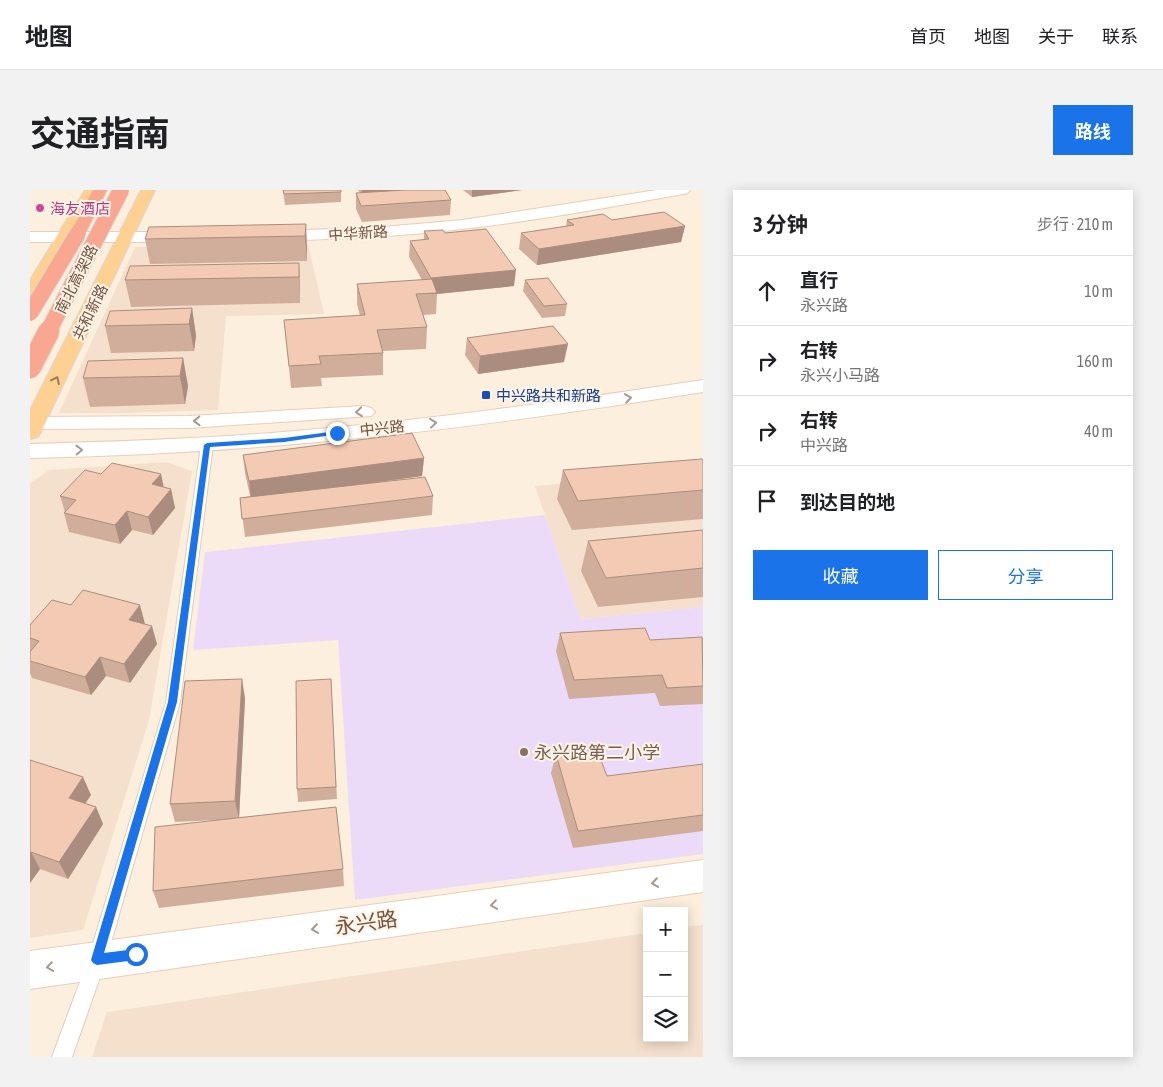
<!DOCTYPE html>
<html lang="zh">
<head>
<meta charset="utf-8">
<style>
  body { margin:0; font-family:"Asap Condensed","Noto Sans SC",sans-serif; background:#f2f2f2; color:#202124 }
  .controls { position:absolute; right:15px; bottom:15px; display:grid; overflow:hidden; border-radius:0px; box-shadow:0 2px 12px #0003 }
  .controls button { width:45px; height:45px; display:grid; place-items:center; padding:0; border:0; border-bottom:1px solid #e0e0e0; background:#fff; color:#202124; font:25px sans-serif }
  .stop { position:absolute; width:15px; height:15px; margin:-11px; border:4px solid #1a73e8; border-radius:50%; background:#fff }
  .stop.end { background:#1a73e8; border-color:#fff; box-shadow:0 1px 5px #0008 }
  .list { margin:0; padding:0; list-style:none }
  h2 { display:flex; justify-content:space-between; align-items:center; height:65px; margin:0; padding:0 20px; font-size:21px }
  h2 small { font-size:16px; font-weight:400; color:#757577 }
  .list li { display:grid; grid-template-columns:32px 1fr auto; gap:15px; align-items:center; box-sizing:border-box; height:70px; padding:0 20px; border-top:1px solid #e0e0e0 }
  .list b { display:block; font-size:19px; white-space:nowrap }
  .list p { margin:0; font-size:16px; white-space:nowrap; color:#757577 }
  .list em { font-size:16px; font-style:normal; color:#757577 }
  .actions { display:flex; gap:10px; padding:15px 20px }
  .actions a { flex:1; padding:11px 0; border:1px solid #1a73e8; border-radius:0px; text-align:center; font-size:18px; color:#1a73e8 }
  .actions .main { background:#1a73e8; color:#fff }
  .icon { flex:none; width:28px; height:28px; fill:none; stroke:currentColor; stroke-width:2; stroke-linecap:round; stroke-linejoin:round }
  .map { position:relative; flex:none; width:673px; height:867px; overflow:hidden; border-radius:0px }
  header { display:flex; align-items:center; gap:30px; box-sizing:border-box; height:70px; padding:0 25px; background:#fff; border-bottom:1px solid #e0e0e0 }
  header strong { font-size:24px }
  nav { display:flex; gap:28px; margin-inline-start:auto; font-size:18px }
  .intro { display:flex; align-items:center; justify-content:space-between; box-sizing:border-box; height:120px; padding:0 30px }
  h1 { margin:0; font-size:35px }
  .button { padding:12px 22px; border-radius:0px; background:#1a73e8; color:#fff; font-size:18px; font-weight:700 }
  main { display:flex; gap:30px; padding:0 30px }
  aside { flex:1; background:#fff; border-radius:0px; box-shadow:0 2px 12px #0003 }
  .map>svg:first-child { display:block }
</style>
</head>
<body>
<header>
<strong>地图</strong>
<nav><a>首页</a><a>地图</a><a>关于</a><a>联系</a></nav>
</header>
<div class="intro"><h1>交通指南</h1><a class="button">路线</a></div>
<main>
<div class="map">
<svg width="673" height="867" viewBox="0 0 673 867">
  <rect width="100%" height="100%" fill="#fdefdd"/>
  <!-- residential -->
  <g fill="#f4e0cc">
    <polygon points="278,54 294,124 196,126 188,220 96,223 29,223 105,57"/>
    <polygon points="136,272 162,281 119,530 53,740 0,748 0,294 19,280"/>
    <polygon points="673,281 673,417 551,429 505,296"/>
    <polygon points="673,735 673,867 62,867 77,822 617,743 617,848 654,848 654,737"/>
  </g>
  <!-- education -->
  <polygon fill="#ecdbf8" points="515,325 551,429 673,417 673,664 325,710 308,450 163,460 175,362"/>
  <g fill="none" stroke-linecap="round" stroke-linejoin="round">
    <defs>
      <polygon id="lane" points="177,252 183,255 150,512 76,770 42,867 22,867 58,770 136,512 171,255"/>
      <g id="secondary">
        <path d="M627,0H660L658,3L653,4C580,17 506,31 432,39C368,47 303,49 239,51L233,49L231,46L233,43L239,41L341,38L433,30Z"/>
        <polygon points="0,42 153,42 159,44 161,47 159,50 153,52 0,52"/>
        <path d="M673,190V202C534,224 394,244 253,255C169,262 84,266 0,268V254C84,252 169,249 253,242C394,231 533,211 673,190Z"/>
        <polygon points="334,216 341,218 345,222 341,226 159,238 0,239 0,227 159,226"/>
        <polygon points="673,670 673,702 0,799 0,761"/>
      </g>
      <g id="primary">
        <polygon points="55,0 69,0 9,104 6,108 0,109 0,90"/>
        <polygon points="111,0 125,0 11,242 8,247 0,249 0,220"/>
      </g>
      <polygon id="highway" points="63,0 77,0 54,46 42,46 40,43"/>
    </defs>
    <!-- lane casing -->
    <use href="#lane" stroke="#e2ccbd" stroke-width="2"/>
    <!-- secondary casing -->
    <use href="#secondary" stroke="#e8cdb9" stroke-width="2"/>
    <!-- primary casing -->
    <use href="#primary" stroke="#ddd6d3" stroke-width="2"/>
    <!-- highway casing -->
    <use href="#highway" stroke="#ddd6d3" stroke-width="2"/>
    <!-- lane -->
    <use href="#lane" fill="#fff" fill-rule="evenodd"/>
    <!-- secondary -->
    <use href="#secondary" fill="#fff" fill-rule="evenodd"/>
    <!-- primary -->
    <use href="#primary" fill="#fed193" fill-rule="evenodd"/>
    <!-- highway -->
    <use href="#highway" fill="#f9a791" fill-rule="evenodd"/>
    <defs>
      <g id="highway-bridge-far1">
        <polyline points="0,123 48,43"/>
        <polyline points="18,142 91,0"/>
      </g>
      <polyline id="highway-bridge" points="0,178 19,141"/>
    </defs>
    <!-- highway-bridge-far1 casing -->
    <use href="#highway-bridge-far1" stroke="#ddd6d3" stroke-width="18" stroke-linecap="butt"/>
    <!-- highway-bridge casing -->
    <use href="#highway-bridge" stroke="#ddd6d3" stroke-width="23" stroke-linecap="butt"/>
    <!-- highway-bridge-far1 -->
    <use href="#highway-bridge-far1" stroke="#f9a791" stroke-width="16"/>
    <!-- highway-bridge -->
    <use href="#highway-bridge" stroke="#f9a791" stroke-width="21"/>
  </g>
  <!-- wall -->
  <g fill="#d1ae9b">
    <polygon points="253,0 311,0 311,12 255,15"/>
    <polygon points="328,0 415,0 421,10 420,25 332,32 326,19 326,3 330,3"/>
    <polygon points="433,0 492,0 442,7"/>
    <polygon points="537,30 582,30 655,36 651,52 507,75 489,59 491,43 536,37"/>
    <polygon points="276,34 277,71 120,74 115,49"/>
    <polygon points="394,41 415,43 484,96 407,104 406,124 393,125 397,137 396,159 353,161 353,185 291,188 292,196 261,198 254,130 330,126 327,114 327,94 392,90 379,67 380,51 394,50"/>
    <polygon points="269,73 270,113 101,117 95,90"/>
    <polygon points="495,90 537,114 535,126 512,128 493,101"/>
    <polygon points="162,118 166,146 164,161 81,163 75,136"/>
    <polygon points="437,148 534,172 448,184 435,165"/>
    <polygon points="153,168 158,196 155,214 60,217 53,188"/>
    <polygon points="213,265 394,268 392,286 358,291 403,306 402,325 215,347 210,308 220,306 215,283"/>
    <polygon points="673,270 673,329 542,340 527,309 533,280"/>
    <polygon points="134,297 141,299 145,318 123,345 102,340 90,354 39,342 34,323 35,322 30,306"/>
    <polygon points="673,340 673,407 568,417 551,381 558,351"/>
    <polygon points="41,415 115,434 127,454 100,493 76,486 61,505 2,488 0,483 0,435"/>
    <polygon points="530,443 620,450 673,448 673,514 630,516 625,503 539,509 526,461"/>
    <polygon points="301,489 307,609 268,612 267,599"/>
    <polygon points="215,508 209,628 313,679 314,696 129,718 123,701 187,630 145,632 140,614"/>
    <polygon points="526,564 577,586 673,574 673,641 543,658 521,583"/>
    <polygon points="0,570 61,605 55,613 66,617 73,634 38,689 10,679 0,693"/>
  </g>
  <!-- shaded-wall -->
  <g fill="#aa8d7e">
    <polygon points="332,0 395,0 332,8"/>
    <polygon points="442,0 492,0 442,7"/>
    <polygon points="276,34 277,59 277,71 275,46"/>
    <polygon points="655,36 651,52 507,75 509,59"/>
    <polygon points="269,73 270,99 270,113 269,87"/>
    <polygon points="486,80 484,96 407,104 400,104 401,88"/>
    <polygon points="162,118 166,146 164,161 159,134"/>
    <polygon points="538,154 534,172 448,184 450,166"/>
    <polygon points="153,168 158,196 155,214 150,186"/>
    <polygon points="394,268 392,286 221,309 219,291"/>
    <polygon points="131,284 135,303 122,294"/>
    <polygon points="141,299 145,318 123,345 118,327"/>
    <polygon points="97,321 102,340 90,354 85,335"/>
    <polygon points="110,415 115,434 99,430"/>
    <polygon points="122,436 127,454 100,493 94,474"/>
    <polygon points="70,467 76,486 61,505 55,487"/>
    <polygon points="212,489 215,508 209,629 205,611"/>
    <polygon points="53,587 61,605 47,626 39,608"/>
    <polygon points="66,617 73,634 38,689 29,672"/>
    <polygon points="1,662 10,679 0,693 0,663"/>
  </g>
  <!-- building -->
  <g fill="#f3cab4" stroke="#aa8d7e">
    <polygon points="253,0 311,0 311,2 254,4"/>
    <polygon points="375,0 415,0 421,10 331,16 326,3"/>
    <polygon points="634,22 655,36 509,59 491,43 544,35 537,30 573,24 582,30"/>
    <polygon points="276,34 275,46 115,49 119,37"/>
    <polygon points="456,39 486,80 401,88 380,51 399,49 394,41 413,40 415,43"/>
    <polygon points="269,73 269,87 95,90 100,76"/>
    <polygon points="518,88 537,114 514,116 495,90"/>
    <polygon points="402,89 407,103 386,104 397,137 347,140 353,163 289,166 291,174 259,176 254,130 335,125 327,94"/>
    <polygon points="162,118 159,134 75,136 80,121"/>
    <polygon points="523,136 538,154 450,166 437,148"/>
    <polygon points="153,168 150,186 53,188 58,171"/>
    <polygon points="382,243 394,268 219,291 213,265"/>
    <polygon points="672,269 673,270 673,300 548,311 533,280"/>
    <polygon points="82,273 131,284 122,294 141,299 118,327 97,321 85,335 34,323 46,310 30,306 55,280 71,284"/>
    <polygon points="395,287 403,306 212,329 210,308"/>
    <polygon points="673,340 673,378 576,388 558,351"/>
    <polygon points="53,400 110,415 99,430 122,436 94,474 70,467 55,487 0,471 0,462 9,451 0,448 0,435 22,410 41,415"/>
    <polygon points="615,438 620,450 672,447 673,496 637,498 632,485 544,490 530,443"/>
    <polygon points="212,489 205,611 140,614 155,491"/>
    <polygon points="301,489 306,597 267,599 266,491"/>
    <polygon points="567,560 577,586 673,574 673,625 548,641 526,564"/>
    <polygon points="0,570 53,587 39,608 66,617 29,672 1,662 0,663"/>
    <polygon points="306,617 313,679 123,701 125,637"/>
  </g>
  <!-- one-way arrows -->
  <defs><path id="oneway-chevron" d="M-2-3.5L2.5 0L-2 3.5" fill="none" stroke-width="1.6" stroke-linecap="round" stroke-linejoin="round" transform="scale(1.25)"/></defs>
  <use stroke="#9c795d" href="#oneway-chevron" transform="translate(26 190) rotate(-64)"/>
  <g stroke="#aa9890">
    <use href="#oneway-chevron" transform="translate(598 208) rotate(-9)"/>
    <use href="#oneway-chevron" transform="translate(329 222) rotate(175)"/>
    <use href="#oneway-chevron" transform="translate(167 231) rotate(178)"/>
    <use href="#oneway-chevron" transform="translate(403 233) rotate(-6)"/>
    <use href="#oneway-chevron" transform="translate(49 260) rotate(-1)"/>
    <use href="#oneway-chevron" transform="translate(625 693) rotate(172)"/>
    <use href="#oneway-chevron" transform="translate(464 715) rotate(172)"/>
    <use href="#oneway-chevron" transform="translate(285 739) rotate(172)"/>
    <use href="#oneway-chevron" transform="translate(20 777) rotate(171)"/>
  </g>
  <!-- route -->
  <polygon fill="#1a73e8" points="307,241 310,243 309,244 254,252 180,257 147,512 74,763 106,759 110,760 111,764 110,768 106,770 67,775 63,773 61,770 138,512 174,255 177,253 254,248"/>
  <!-- markers -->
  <circle fill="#d1479c" stroke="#fff3e4" stroke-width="2" cx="10" cy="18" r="5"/>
  <rect fill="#1a4fb4" stroke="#fff3e4" stroke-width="2" x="451" y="200" width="10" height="10" rx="2.5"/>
  <circle fill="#8d6e63" stroke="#fff3e4" stroke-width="2" cx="494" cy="562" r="5"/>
  <g text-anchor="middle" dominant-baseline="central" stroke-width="4" stroke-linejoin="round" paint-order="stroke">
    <!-- far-hotel labels -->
    <g font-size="15" fill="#b23c85" stroke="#fff3e4" text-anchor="start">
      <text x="20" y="18">海友酒店</text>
    </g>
    <!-- far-street labels -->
    <g font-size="15" fill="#725346" stroke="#fff3e4">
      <text transform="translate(328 43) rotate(-4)">中华新路</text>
      <text transform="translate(46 89) rotate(-63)">南北高架路</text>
      <text transform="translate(60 122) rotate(-64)">共和新路</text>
      <text transform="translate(352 238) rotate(-6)">中兴路</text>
    </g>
    <!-- far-transit labels -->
    <g font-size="15" fill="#164399" stroke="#fff3e4" text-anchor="start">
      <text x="466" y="205">中兴路共和新路</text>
    </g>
    <!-- education labels -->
    <g font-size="18" fill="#785e54" stroke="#fff3e4" text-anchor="start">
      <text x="504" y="562">永兴路第二小学</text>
    </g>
    <!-- near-street labels -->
    <g font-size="21" fill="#725346" stroke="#fff3e4">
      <text transform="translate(336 732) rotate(-8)">永兴路</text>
    </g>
  </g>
</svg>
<div class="controls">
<button>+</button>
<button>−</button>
<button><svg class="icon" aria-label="layers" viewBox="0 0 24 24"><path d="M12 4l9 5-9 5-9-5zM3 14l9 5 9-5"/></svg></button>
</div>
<div class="stop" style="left:106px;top:764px"></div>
<div class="stop end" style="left:307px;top:243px"></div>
</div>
<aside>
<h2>3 分钟<small>步行 · 210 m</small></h2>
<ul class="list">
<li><svg class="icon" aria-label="ahead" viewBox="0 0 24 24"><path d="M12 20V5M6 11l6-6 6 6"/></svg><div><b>直行</b><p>永兴路</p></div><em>10 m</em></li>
<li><svg class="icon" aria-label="right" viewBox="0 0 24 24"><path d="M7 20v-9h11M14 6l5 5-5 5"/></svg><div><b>右转</b><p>永兴小马路</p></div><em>160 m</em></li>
<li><svg class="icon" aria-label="right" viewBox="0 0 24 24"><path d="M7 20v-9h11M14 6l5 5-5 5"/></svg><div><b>右转</b><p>中兴路</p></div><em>40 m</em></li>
<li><svg class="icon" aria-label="arrive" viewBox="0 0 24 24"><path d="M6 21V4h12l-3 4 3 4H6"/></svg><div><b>到达目的地</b></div></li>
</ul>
<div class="actions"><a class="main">收藏</a><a>分享</a></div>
</aside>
</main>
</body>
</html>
